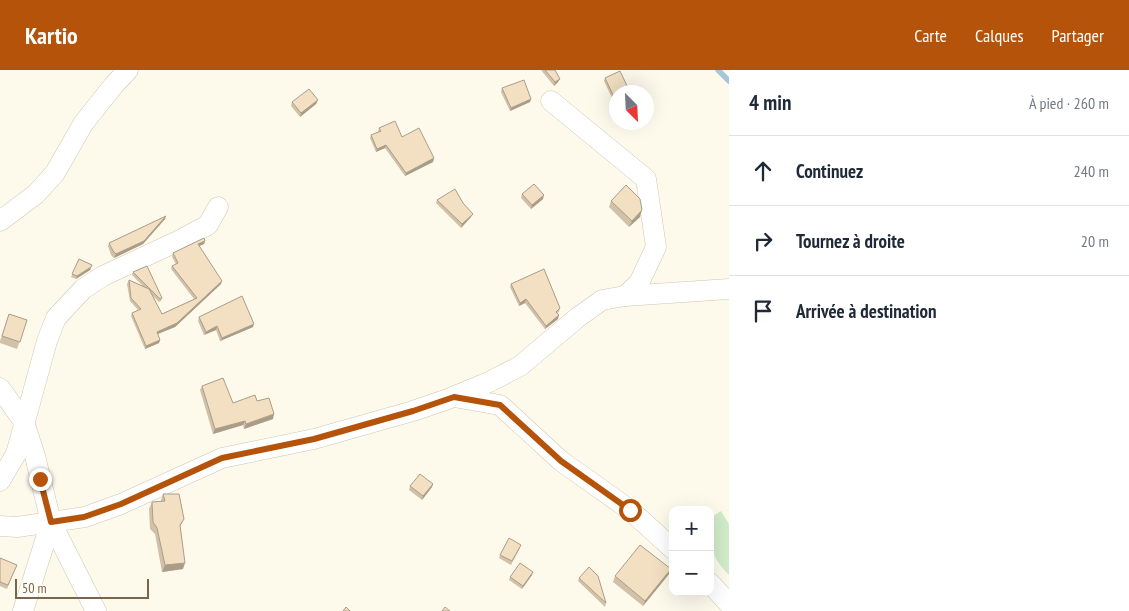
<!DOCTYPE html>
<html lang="fr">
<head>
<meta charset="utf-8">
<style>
  body { margin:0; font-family:"PT Sans Narrow",sans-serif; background:#f2f2f3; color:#1f2937 }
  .controls { position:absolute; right:15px; bottom:15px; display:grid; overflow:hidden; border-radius:10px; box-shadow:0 5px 20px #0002 }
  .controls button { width:45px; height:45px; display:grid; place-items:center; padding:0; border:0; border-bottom:1px solid #e0e1e3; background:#fff; color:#1f2937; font:25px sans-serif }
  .compass { position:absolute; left:609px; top:15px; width:45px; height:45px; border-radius:50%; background:#fff; box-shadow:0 5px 20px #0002; rotate:156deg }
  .scale { position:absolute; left:15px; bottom:12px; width:134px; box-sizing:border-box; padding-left:5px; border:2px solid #7a664d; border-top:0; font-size:14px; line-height:18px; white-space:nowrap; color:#7a664d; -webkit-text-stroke:4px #fffdf3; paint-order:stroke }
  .stop { position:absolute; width:15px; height:15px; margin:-11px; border:4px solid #b45309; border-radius:50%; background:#fff }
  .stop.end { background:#b45309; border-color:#fff; box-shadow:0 1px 5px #0008 }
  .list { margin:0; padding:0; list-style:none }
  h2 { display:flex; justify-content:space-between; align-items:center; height:65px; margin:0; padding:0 20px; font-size:21px }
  h2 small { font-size:16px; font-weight:400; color:#747a83 }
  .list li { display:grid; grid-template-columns:32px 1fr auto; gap:15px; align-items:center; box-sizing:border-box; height:70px; padding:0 20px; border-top:1px solid #e0e1e3 }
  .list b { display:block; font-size:19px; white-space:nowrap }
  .list em { font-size:16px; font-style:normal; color:#747a83 }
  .icon { flex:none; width:28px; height:28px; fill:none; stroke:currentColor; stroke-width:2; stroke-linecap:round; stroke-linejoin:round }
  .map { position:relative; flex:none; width:729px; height:541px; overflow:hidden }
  header { display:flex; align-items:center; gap:30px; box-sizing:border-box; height:70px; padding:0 25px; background:#b45309; color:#fff }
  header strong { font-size:24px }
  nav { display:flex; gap:28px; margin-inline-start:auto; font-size:18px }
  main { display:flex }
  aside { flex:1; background:#fff }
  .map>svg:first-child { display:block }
</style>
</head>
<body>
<header>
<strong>Kartio</strong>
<nav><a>Carte</a><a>Calques</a><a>Partager</a></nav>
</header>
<main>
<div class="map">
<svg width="729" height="541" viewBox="0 0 729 541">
  <rect width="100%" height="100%" fill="#fdfaec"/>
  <!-- green -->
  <path fill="#d0ecc9" d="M721,441L729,454V505C710,487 710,472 710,448Z"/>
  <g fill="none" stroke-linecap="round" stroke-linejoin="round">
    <!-- stream -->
    <polyline stroke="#a5c7da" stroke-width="5.5" points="718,0 729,11"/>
    <defs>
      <g id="street">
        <polyline points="551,31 646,109 656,177 639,213 625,226"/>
        <polyline points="0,151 36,124 55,103 83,54 113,16 128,0"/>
        <polyline points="0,318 24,352 35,386 51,452 96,541"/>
        <polyline points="454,327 500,335 561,391 630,440 673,479"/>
        <polyline points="0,411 16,384 47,271 56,248 83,219 103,206 178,171 208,155 218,137"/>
        <polyline points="0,456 17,457 85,447 121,434 222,388 314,369 413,341 448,329 489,312 520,296 577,248 602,230 625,226 729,219"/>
        <polyline points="710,513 729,534"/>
        <polyline points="23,541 51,452"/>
      </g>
    </defs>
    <!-- street casing -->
    <use href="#street" stroke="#d1c5b0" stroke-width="21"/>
    <!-- street -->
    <use href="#street" stroke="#fff" stroke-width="20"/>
  </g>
  <!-- wall -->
  <g fill="#d1c1a8">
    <polygon points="541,0 555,0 558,12 554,16"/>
    <polygon points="605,8 629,20 613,30 604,11"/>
    <polygon points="502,18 531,29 530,32 510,41 501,22"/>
    <polygon points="318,30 316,34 300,47 291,36 292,32"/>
    <polygon points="379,58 402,67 434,88 433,92 405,106 385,78 376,82 370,68 371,65 378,62"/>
    <polygon points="522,124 543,129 531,139 521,128"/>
    <polygon points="437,130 463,133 471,147 461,158 436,133"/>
    <polygon points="611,131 640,147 629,157 609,137"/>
    <polygon points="165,149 143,174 114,188 111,185 108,176 109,173"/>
    <polygon points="205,171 204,174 199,176 221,214 175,257 158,264 160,270 159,273 145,279 131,246 132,243 138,240 130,231 127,214 129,210 143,216 132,205 133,202 162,228 161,231 159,232 152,225 162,244 194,229 171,199 172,196 176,194 172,187 173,183"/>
    <polygon points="79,189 92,195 90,200 76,209 71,207"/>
    <polygon points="511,214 560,238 559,242 557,243 558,249 545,259 525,233 519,236 510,217"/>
    <polygon points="9,244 27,250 17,279 0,273 0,271"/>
    <polygon points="199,247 253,257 220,271 216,260 204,265 198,251"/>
    <polygon points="202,316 233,333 257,331 273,349 244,359 243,355 213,364 200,320"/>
    <polygon points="433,414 432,417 422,430 409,420 410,416"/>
    <polygon points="163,424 184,449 180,457 183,499 162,502 155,464 150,459 149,439 152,432 161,432 161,430"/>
    <polygon points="520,478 511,495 499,488 500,485"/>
    <polygon points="0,488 17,495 7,519 0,516"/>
    <polygon points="669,504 643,536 613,512 615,506"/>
    <polygon points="532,505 522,519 509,510 510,507"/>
    <polygon points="579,508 606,533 605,537 578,511"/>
  </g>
  <!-- shaded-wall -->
  <g fill="#aa9d88">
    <polygon points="560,9 558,12 554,16 555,12"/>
    <polygon points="531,29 530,32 510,41 511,38"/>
    <polygon points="318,30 316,34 300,47 301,43"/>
    <polygon points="386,75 385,78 376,82 377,79"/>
    <polygon points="434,88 433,92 405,106 406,103"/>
    <polygon points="544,125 543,129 531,139 532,135"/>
    <polygon points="642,140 640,147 629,157 632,151"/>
    <polygon points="473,144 471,147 461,158 462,154"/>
    <polygon points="166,146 165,149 143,174 114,188 116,184"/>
    <polygon points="205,171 204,174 197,177 198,174"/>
    <polygon points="91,197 90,200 76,209 77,206"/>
    <polygon points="222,211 221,214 175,257 155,265 157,262"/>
    <polygon points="526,229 525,233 519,236 520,233"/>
    <polygon points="559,245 558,249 545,259 546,256"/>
    <polygon points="254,254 253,257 220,271 222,268"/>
    <polygon points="217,256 216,260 204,265 206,262"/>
    <polygon points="160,270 159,273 145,279 146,276"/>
    <polygon points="274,344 273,349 244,359 246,354"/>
    <polygon points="245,351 243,355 213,364 215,359"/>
    <polygon points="433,414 432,417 422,430 423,426"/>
    <polygon points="185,493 183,499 162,502 165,495"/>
    <polygon points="671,499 669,504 643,536 645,531"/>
    <polygon points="533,502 532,505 522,519 523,516"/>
  </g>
  <!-- building -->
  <g fill="#f3e0c3" stroke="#aa9d88">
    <polygon points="545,0 555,0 560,9 555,12"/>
    <polygon points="620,1 629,20 623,22 616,22 616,26 614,27 605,8"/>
    <polygon points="524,10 531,29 511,38 502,18"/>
    <polygon points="309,19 318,30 301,43 292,32"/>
    <polygon points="395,51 402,67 419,58 434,88 406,103 386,75 377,79 371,65 381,61 379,58"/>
    <polygon points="534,114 544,125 532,135 522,124"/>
    <polygon points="626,115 640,129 642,140 632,151 611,131"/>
    <polygon points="455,119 463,133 473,144 462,154 437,130"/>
    <polygon points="166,146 144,171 116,184 113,181 109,173"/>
    <polygon points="204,168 205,171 198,174 222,211 177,253 157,262 160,270 146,276 132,243 141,239 131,228 129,210 149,219 162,244 197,228 172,196 178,193 173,183"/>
    <polygon points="79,189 92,195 91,197 77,206 72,204"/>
    <polygon points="147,196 162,228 160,229 133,202"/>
    <polygon points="544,199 560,238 556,242 559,245 546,256 526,229 520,233 511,214"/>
    <polygon points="242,226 254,254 222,268 217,256 206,262 199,247"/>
    <polygon points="9,244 27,250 20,272 2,266"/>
    <polygon points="223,308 233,333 255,325 257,331 269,328 274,344 246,354 245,351 215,359 202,316"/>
    <polygon points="420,404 433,414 423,426 410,416"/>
    <polygon points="163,424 179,424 184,449 180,455 185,493 165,495 157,458 153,452 152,432 165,431"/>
    <polygon points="509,468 521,475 512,491 500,485"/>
    <polygon points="640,475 671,499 645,531 615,506"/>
    <polygon points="0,488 17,495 8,515 0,512"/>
    <polygon points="520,493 533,502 523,516 510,507"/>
    <polygon points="589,497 598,506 606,533 579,508"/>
    <polygon points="346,537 350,541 343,541"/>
    <polygon points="445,537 450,541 442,541"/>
  </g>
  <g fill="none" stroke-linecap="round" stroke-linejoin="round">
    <!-- route -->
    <polyline stroke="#b45309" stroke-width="6" points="40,409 51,452 84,447 121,434 222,388 314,369 413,341 454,327 500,335 561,391 630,440"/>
  </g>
</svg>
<div class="controls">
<button>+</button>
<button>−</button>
</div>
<svg class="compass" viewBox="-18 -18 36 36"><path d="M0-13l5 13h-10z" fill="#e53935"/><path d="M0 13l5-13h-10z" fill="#747a83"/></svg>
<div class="scale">50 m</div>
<div class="stop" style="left:630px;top:440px"></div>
<div class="stop end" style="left:40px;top:409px"></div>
</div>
<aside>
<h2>4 min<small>À pied · 260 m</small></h2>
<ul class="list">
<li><svg class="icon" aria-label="ahead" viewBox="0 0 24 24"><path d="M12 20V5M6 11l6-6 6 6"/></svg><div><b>Continuez</b></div><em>240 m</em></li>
<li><svg class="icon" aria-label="right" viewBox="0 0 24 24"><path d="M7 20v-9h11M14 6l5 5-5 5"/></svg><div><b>Tournez à droite</b></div><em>20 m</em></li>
<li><svg class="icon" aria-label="arrive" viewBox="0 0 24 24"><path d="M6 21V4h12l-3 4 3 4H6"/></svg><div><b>Arrivée à destination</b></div></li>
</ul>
</aside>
</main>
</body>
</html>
